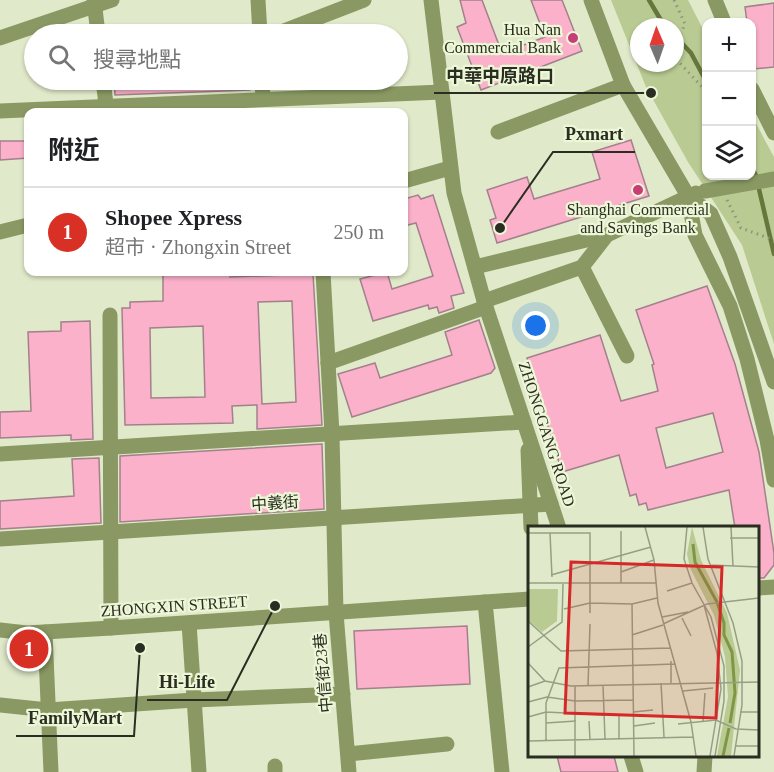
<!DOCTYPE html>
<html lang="zh-TW">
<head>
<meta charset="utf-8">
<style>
  body { margin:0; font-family:"Times New Roman","Noto Sans TC",serif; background:#f6f6f6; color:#202124 }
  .controls { position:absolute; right:18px; top:18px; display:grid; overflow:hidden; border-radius:12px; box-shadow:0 2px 4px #0004 }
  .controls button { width:54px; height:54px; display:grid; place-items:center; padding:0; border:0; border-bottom:2px solid #e0e0e0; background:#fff; color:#202124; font:30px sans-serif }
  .compass { position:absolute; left:630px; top:18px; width:54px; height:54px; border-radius:50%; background:#fff; box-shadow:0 2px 4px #0004; rotate:358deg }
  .you { position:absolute; left:536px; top:326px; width:21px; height:21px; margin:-15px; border:4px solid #fff; border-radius:50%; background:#1a73e8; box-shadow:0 0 0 9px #1a73e833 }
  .badge { display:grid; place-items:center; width:39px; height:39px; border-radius:50%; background:#d93025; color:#fff; font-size:20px; font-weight:700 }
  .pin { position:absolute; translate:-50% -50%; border:3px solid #fff; box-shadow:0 2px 6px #0006 }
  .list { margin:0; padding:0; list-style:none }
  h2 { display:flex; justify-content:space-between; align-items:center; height:78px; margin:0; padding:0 24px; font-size:26px }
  h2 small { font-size:20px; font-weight:400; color:#757577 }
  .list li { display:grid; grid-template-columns:39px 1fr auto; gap:18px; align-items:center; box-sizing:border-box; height:90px; padding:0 24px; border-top:2px solid #e0e0e0 }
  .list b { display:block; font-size:22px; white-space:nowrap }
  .list p { margin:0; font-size:20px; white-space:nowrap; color:#757577 }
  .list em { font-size:20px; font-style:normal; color:#757577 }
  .icon { flex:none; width:33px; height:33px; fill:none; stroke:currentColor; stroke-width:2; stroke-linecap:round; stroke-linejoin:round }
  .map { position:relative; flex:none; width:774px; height:772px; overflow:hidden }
  .search { position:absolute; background:#fff; box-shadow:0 2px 4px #0004; left:24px; top:24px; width:384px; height:66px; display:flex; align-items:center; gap:15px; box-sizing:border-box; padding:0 21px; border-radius:33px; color:#757577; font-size:22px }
  .panel { position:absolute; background:#fff; box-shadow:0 2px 4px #0004; left:24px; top:108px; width:384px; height:168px; border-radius:12px }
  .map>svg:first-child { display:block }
</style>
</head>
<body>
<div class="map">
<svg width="774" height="772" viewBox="0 0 774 772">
  <rect width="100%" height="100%" fill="#e0eaca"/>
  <!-- green -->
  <path fill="#b9ca92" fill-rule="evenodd" d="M611,0H688L706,35V176H752V116L774,157V344L742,245L688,162L646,87ZM639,27H675V63H639Z"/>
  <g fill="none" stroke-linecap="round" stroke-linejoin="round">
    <!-- stream -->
    <g stroke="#67763a" stroke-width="4.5">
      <polyline points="649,0 665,27"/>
      <polyline points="675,36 691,53 706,81"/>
      <polyline points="752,167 756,176 774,254"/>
    </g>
  </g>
  <!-- building -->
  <g fill="#fab1c9" stroke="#a3818c" stroke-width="1.5" fill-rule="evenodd">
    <polygon points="460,0 482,0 502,53 545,37 531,0 562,0 582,51 481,90 457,27 466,23"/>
    <polygon points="774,3 774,67 753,69 752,22 747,22 745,7"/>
    <polygon points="114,80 250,80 250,90 115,95"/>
    <polygon points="631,140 649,196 497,243 490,220 496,218 487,190 527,177 534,199 600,179 592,152"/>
    <polygon points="0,141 28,141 28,158 0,160"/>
    <polygon points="418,195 421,199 433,195 464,293 451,296 454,308 439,313 437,307 429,309 428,305 373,321 360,279 387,272 392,289 433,276 416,223 404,226 404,199"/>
    <path d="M163,272H230V277L313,274L322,425L257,429V405L232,406L233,423L125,425L122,308H130V302L163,301ZM292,301L296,402L262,404L258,302ZM203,326L205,397L151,398L150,328Z"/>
    <path d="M707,286L735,364L759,452L774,553V565L764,578H758V528H735L729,490L648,510L646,503L639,505L636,494L630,496L619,455L562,472L527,358L600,335L621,401L658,391L652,365L654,364L636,310ZM713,413L723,452L666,468L656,428Z"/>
    <polygon points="479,320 495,368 491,373 352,417 338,374 375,363 380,378 452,355 445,332"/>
    <polygon points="90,321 93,439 71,440 71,435 0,438 0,412 31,411 28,332 61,331 61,322"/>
    <polygon points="322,444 324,509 120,522 120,456"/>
    <polygon points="99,458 101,523 0,529 0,501 74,496 72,459"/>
    <polygon points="467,626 470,684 357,689 354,631"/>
    <polygon points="557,756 614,756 618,772 561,772"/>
  </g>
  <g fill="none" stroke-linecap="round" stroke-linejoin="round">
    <!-- path -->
    <g stroke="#8d947d" stroke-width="3" stroke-dasharray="1.5 4.5" stroke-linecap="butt">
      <polyline points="674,0 685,24 675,47"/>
      <polyline points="675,53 677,60 703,88 706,118"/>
      <polyline points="727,200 741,228 774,240"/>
    </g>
    <!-- minor -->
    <g stroke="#8a9963" stroke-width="15">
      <polyline points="94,0 98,34"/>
      <polyline points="258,0 260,34"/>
      <polyline points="431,0 454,193 484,301 559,528"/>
      <polyline points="591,0 623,85 688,196 711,214 730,257 774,382"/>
      <polyline points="715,0 724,22"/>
      <polyline points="276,34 364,0"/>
      <polyline points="0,38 112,0"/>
      <polyline points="103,80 107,112"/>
      <polyline points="262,80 263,99"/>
      <polyline points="752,89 774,133"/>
      <polyline points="0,111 442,92"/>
      <polyline points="498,132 623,85"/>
      <polyline points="404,181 450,168"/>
      <polyline points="688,196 695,235 730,306 747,359 767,440 774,480"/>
      <polyline points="0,232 28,225"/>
      <polyline points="475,267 607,235"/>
      <polyline points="582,267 627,356"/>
      <polyline points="323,272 332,434 336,613 349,772"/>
      <polyline points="484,301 582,267 607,235 696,193"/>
      <polyline points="110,315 111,628"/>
      <polyline points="328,363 486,307"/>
      <polyline points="528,450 531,528"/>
      <polyline points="0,454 524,422"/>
      <polyline points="0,539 551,504"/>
      <polyline points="758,588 774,587"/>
      <polyline points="485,602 502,772"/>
      <polyline points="189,623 199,772"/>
      <polyline points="0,630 27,633 111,628 530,599"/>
      <polyline points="45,632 51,772"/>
      <polyline points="0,705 48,710 194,700 343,694"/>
      <polyline points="348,754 447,744"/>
      <polyline points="631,756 636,772"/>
      <polyline points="275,766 275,772"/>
      <polyline points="704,772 705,756"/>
    </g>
    <!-- minor-bridge -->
    <polyline stroke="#8a9963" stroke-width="15" points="705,191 774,179"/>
  </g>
  <!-- markers -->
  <g fill="#c63d78" stroke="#edf7d7" stroke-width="2">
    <circle cx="573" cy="38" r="6"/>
    <circle cx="638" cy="190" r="6"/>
  </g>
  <g text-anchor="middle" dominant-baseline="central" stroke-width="4.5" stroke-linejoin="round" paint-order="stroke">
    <!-- poi labels -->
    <g font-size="16" fill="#2a2d21" stroke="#edf7d7" text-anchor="end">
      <text x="561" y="29">Hua Nan<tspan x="561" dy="18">Commercial Bank</tspan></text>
      <text x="638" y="209" text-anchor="middle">Shanghai Commercial<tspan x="638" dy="18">and Savings Bank</tspan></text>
    </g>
    <!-- street labels -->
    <g font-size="16" fill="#2a2d21" stroke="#edf7d7">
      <text transform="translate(547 434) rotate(72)">ZHONGGANG ROAD</text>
      <text transform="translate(275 503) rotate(-4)">中義街</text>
      <text transform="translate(174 606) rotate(-4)">ZHONGXIN STREET</text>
      <text transform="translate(323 673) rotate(-95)">中信街23巷</text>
    </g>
  </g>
  <!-- overview -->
  <g transform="translate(528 526)">
    <rect width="231" height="231" fill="#e0eaca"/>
    <path d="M164,1L173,34L199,87L212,144L203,230H189L200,171L197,131L186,89L162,42L159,28ZM0,63H30L29,95L14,106L0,94Z" fill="#b9ca92"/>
    <path fill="none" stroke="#819644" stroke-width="3" d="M165,18L167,36L189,76L196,97V109L204,126L207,167L202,197M195,230L201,202"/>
    <path fill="none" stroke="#979e86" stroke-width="1.5" d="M117,1L126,34L130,77L163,196L168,230M159,1L156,33L164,57L183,91L196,140V175L187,230M175,1L180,33L205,97L214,135V179L206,230M203,1L205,40M93,5V57M0,7H62V87M22,7L24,51M202,12H231M182,39L231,41M93,46L126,34M23,49L123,21M0,57H128M139,65L164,57M104,78L106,230M176,79L189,127L193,163L182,230M36,83L62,77L104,78L129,72M134,91L160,86M154,92L163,110M0,95L33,125L142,122M135,98L179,78L231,72M104,109L135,99M0,121L34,96L35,58M143,135V157M0,137L17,155L43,160L231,156M133,157L136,211M75,159L77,213M60,160L62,98M0,161L17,155M155,165L185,162M0,176L19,171L47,175L105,174M105,186L125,184M212,186H231M91,188V213M0,191L18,186L76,189M61,195L62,214M175,195L177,167M18,197L48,195M150,198L188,194L208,203L231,204M106,200L127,197M0,215L165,211M18,215V177L31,142L147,138M207,220H231M47,230V160"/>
    <path fill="#d62828" fill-opacity="0.15" stroke="#d62828" stroke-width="3" d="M43,36L194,41L188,192L37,187Z"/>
    <rect width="231" height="231" fill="none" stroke="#2a2d21" stroke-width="3"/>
  </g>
  <!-- callouts -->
  <path fill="none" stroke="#2a2d21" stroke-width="2" d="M651 93L566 93H434M500 228L553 152H635M275 606L227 700H147M140 648L134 736H16"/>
  <g fill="#2a2d21" stroke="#edf7d7" stroke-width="2">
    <circle cx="651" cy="93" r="6"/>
    <circle cx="500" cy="228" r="6"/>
    <circle cx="275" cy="606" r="6"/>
    <circle cx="140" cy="648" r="6"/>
  </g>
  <g font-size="18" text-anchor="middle" font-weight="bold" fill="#2a2d21" stroke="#edf7d7" stroke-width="4.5" stroke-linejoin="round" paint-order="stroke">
    <text x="500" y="82">中華中原路口</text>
    <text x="594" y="140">Pxmart</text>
    <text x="187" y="688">Hi-Life</text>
    <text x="75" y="724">FamilyMart</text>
  </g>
</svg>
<div class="controls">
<button>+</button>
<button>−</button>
<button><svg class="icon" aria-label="layers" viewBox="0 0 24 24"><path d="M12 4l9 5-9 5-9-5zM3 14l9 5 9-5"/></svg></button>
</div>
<svg class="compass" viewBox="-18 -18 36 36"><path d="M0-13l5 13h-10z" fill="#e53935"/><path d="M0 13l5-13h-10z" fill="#757577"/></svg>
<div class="you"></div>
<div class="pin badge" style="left:29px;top:649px">1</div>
<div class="search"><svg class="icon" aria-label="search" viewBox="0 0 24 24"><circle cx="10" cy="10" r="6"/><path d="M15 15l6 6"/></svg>搜尋地點</div>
<section class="panel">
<h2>附近<small></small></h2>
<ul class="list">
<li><span class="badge">1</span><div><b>Shopee Xpress</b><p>超市 · Zhongxin Street</p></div><em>250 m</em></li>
</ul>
</section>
</div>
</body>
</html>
